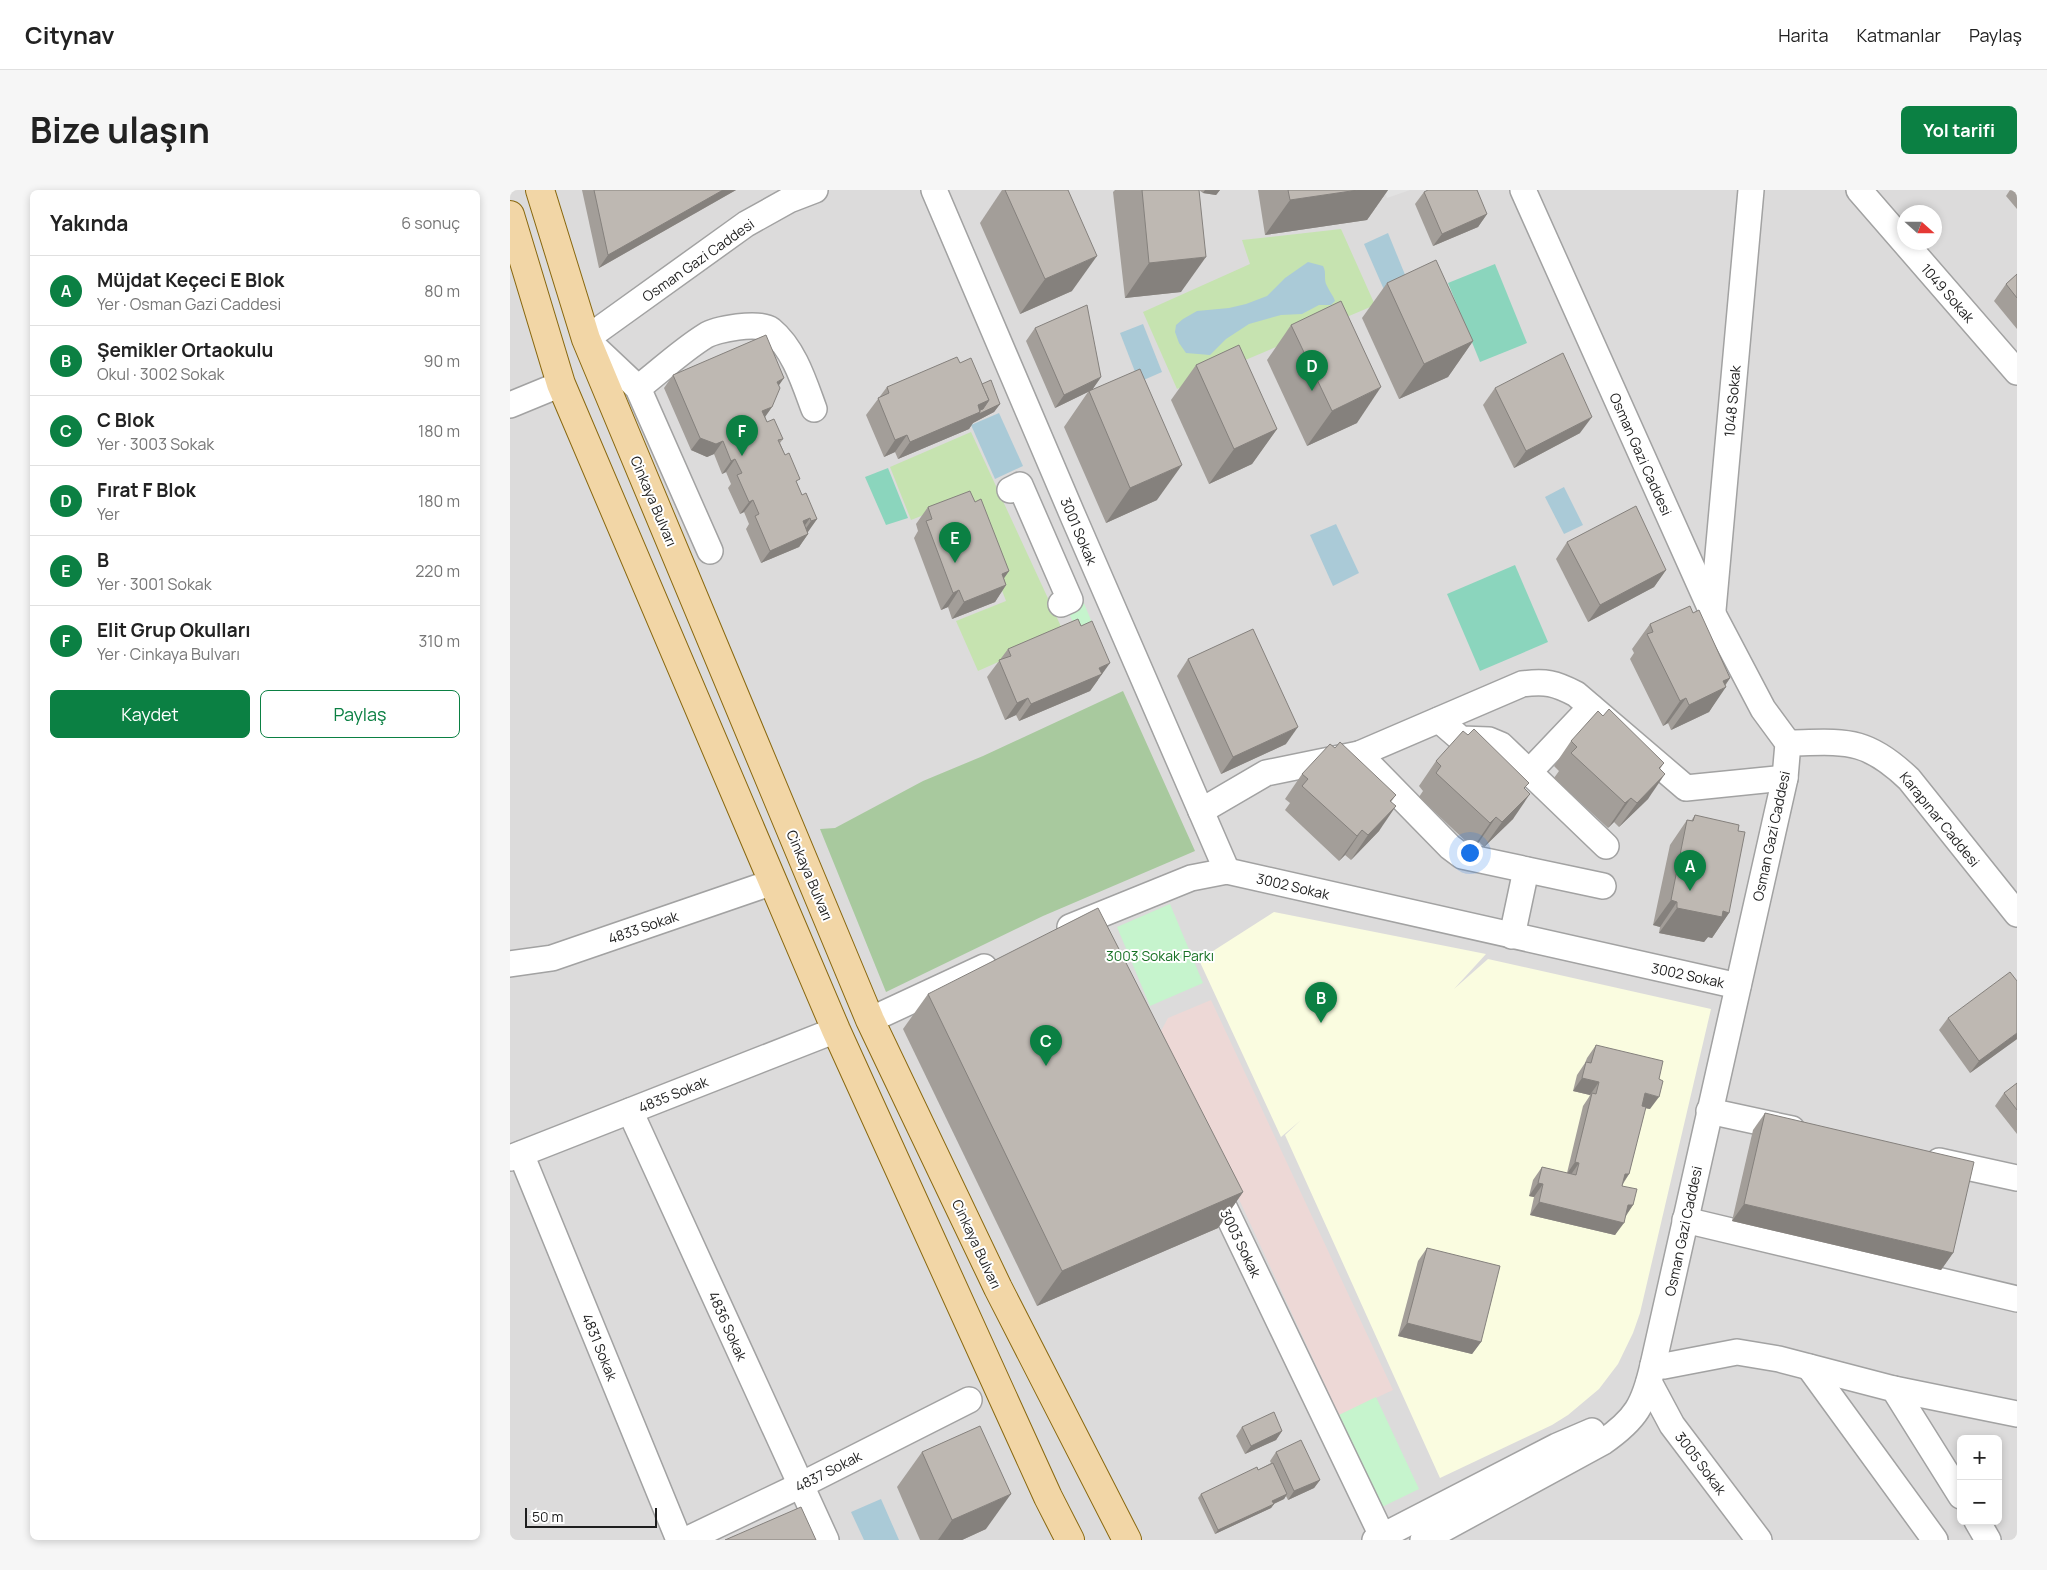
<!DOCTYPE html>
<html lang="tr">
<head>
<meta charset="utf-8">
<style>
  body { margin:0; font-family:Manrope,sans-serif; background:#f6f6f6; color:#222 }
  .controls { position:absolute; right:15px; bottom:15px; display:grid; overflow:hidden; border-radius:8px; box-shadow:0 2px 8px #0003 }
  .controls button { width:45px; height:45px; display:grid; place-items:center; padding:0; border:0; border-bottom:1px solid #e0e0e0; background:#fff; color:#222; font:25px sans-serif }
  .compass { position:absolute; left:1387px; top:15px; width:45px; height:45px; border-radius:50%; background:#fff; box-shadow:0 2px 8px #0003; rotate:111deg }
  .scale { position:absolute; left:15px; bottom:12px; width:132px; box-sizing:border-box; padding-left:5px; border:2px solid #1e1e1e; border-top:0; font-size:14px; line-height:18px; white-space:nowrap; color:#1e1e1e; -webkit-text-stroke:4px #fff; paint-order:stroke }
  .you { position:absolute; left:959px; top:662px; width:18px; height:18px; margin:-12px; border:4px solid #fff; border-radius:50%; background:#1a73e8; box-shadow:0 0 0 8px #1a73e833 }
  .badge { display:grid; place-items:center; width:32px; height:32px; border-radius:50%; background:#0b8043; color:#fff; font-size:16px; font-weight:700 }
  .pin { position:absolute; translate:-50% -41px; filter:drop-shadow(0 1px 2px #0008) }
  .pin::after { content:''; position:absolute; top:26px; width:18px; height:15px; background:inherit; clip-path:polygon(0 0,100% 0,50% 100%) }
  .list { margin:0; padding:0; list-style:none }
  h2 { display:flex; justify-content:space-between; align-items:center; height:65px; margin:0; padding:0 20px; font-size:21px }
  h2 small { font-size:16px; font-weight:400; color:#767676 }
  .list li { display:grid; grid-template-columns:32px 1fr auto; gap:15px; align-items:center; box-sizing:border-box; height:70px; padding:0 20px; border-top:1px solid #e0e0e0 }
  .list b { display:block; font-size:19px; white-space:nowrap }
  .list p { margin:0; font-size:16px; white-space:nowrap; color:#767676 }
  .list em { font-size:16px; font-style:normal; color:#767676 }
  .actions { display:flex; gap:10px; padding:15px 20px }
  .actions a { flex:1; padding:11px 0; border:1px solid #0b8043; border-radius:8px; text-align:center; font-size:18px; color:#0b8043 }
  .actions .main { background:#0b8043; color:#fff }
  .map { position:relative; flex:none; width:1507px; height:1350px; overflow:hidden; border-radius:8px }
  header { display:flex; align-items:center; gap:30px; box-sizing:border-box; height:70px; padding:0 25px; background:#fff; border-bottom:1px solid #e0e0e0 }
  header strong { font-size:24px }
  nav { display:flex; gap:28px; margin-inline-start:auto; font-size:18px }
  .intro { display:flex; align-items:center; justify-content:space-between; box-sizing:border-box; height:120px; padding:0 30px }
  h1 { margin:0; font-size:35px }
  .button { padding:12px 22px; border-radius:8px; background:#0b8043; color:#fff; font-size:18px; font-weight:700 }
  main { display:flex; gap:30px; padding:0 30px }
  aside { flex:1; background:#fff; border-radius:8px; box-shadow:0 2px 8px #0003 }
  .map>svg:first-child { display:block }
</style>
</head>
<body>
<header>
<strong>Citynav</strong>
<nav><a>Harita</a><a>Katmanlar</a><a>Paylaş</a></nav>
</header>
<div class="intro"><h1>Bize ulaşın</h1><a class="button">Yol tarifi</a></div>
<main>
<aside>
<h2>Yakında<small>6 sonuç</small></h2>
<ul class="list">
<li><span class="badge">A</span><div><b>Müjdat Keçeci E Blok</b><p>Yer · Osman Gazi Caddesi</p></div><em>80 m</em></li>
<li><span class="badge">B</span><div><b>Şemikler Ortaokulu</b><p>Okul · 3002 Sokak</p></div><em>90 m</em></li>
<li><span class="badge">C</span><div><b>C Blok</b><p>Yer · 3003 Sokak</p></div><em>180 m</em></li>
<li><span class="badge">D</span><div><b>Fırat F Blok</b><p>Yer</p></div><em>180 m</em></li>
<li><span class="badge">E</span><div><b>B</b><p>Yer · 3001 Sokak</p></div><em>220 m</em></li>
<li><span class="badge">F</span><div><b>Elit Grup Okulları</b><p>Yer · Cinkaya Bulvarı</p></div><em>310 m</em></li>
</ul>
<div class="actions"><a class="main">Kaydet</a><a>Paylaş</a></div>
</aside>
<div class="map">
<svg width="1507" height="1350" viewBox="0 0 1507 1350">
  <rect width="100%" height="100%" fill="#eeece5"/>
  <!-- residential -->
  <path fill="#dcdbdb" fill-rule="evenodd" d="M0,0H1507V1350H0ZM1394,22H1424V52H1394ZM1451,1249H1488V1331H1451Z"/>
  <!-- commercial -->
  <polygon fill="#edd8d6" points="701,810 883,1200 829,1225 651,841 658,828"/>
  <!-- education -->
  <polygon fill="#fafce0" points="764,722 976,764 944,799 978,769 1201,819 1130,1123 1123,1143 1108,1174 1089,1199 1058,1225 1042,1235 930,1288 775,945 791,930 771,947 689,770"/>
  <!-- grass -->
  <g fill="#c6e3b0">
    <polygon points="831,39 865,115 667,199 633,122 740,74 732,50"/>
    <polygon points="461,242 554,443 468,481 446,431 496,411 457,308 401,330 380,277"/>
  </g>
  <!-- forest -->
  <polygon fill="#a8c99e" points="613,501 685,661 533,726 376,802 310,639 325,638 413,591 473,566"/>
  <!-- park -->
  <g fill="#c6f4cd">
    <polygon points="573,411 583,435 567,441 557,419"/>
    <polygon points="660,714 693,793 640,816 607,737"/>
    <polygon points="866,1207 909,1299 872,1317 829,1225"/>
  </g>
  <!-- pitch -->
  <g fill="#8bd5bd">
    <polygon points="985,74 1017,153 970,172 938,93"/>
    <polygon points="378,278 398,328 376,335 355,287"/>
    <polygon points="1005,375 1038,452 970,481 937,404"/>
  </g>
  <!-- parking -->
  <polygon fill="#e2e2e2" points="874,0 900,0 877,8"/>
  <!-- water -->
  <g fill="#aacad7">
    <polygon points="878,43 898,92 875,102 854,54"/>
    <path d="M798,72L813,76C817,83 813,89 817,96C819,101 823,105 825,111L821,115H809L792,124L771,125L739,134L716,149L700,165L676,163L669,153L665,142L666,135L673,129L687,121L719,118L736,114L757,106L775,88Z"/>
    <polygon points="633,134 652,182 629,192 610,143"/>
    <polygon points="489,223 513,276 485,289 461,235"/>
    <polygon points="1054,297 1073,335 1054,344 1035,307"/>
    <polygon points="826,334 849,383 823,396 800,345"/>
    <polygon points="371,1309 389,1350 354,1350 341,1322"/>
  </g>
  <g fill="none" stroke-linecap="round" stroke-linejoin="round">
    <defs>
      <g id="minor">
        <polyline points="424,0 563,326 717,681"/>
        <polyline points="1349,0 1507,182"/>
        <path d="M128,198C150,181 171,161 195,146C206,139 249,131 261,140C284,159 294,192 304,219"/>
        <polyline points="0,215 51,194"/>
        <polyline points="500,300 510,295 560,410 551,414"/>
        <polyline points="200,361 128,198 76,149 236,34 279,10 305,0"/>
        <polyline points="1203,420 1241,0"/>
        <polyline points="929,530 951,549 979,550 991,555 1096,656"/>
        <path d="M1278,553C1335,552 1355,547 1399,589L1507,724"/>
        <polyline points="849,564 940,657 952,666 1093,696"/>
        <polyline points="1019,582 1081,517"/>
        <path d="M691,621L756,583L849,564L1012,494C1036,491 1045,493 1066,504L1176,598L1275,588"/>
        <polyline points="560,737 681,688 717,681 1228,796"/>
        <polyline points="1002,746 1016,680"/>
        <polyline points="0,774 42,768 263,692"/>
        <polyline points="360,830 474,777"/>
        <polyline points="120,921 316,1350"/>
        <polyline points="1199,921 1282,939"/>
        <polyline points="11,964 169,1350"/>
        <polyline points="0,968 326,840"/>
        <polyline points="1429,971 1507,988"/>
        <polyline points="703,994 874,1350"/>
        <polyline points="1175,1030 1507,1109"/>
        <polyline points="1143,1175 1154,1176 1227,1162 1269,1169 1384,1199 1451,1306"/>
        <polyline points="1299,1177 1425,1350"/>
        <polyline points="1139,1192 1162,1235 1249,1350"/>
        <polyline points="1384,1199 1507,1224"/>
        <polyline points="1467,1331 1478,1350"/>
        <polyline points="176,1350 291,1295 459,1210"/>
        <polyline points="865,1350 1047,1256 1082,1241"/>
        <path d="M913,1350L1093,1252C1126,1229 1134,1215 1143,1175L1275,588L1278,553L1253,519L1202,422L1013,0"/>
      </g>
      <g id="major">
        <polyline points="30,0 76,149 360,830 488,1098 617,1350"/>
        <polyline points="0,25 51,194 326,840 538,1307 560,1350"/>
      </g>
    </defs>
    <!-- minor casing -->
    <use href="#minor" stroke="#a2a2a2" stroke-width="28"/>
    <!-- major casing -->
    <use href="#major" stroke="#89680f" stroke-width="30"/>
    <!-- minor -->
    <use href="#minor" stroke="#fff" stroke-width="25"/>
    <!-- major -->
    <use href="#major" stroke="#f2d6a6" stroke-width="28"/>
  </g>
  <!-- wall -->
  <g fill="#a39e99">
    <polygon points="72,0 226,0 89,78"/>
    <polygon points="492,0 558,0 562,101 510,124 470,33"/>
    <polygon points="605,0 710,0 706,5 693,3 689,0 671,102 615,108 603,2"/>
    <polygon points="748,0 878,0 857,30 755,45"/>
    <polygon points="1500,0 1507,0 1507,19 1496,6"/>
    <polygon points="914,2 977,24 968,37 923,56 905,14"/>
    <polygon points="1507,84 1507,139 1484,111 1496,94"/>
    <polygon points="877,93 963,151 938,187 889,209 852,128"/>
    <polygon points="781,135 847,233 797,256 757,170"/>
    <polygon points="525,138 591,187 582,200 647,310 596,333 554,237 578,202 545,218 516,151"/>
    <polygon points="450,173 472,194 490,214 484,222 463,233 459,239 388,269 385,262 374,267 356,225 377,197"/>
    <polygon points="686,175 767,239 742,274 699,294 661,210"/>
    <polygon points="163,185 269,196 262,217 255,226 257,232 273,249 270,253 292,305 307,329 297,342 298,344 289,357 251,373 236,339 239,334 234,322 230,324 218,298 221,294 216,282 212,284 204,264 197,267 181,260 154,198"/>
    <polygon points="985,198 1070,243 1004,278 973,215"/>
    <polygon points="465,312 499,381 494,388 496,395 485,412 442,429 438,417 431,420 404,348 408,341 406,334 418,317"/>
    <polygon points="1057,352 1156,380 1144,397 1078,432 1046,369"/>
    <polygon points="1183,423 1220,488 1199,522 1161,540 1158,533 1153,536 1120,469 1124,463 1122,459 1140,434"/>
    <polygon points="498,459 588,490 580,501 509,531 506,525 495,530 477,487"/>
    <polygon points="678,469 776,554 711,584 667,486"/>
    <polygon points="1093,526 1154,573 1150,579 1138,609 1109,637 1104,632 1098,638 1044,588 1049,581 1044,576 1061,551"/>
    <polygon points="825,558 886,605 881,612 869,641 841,670 835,665 829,671 775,620 780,613 775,609 792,584"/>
    <polygon points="926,571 1015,599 1003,629 974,657 969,652 963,658 909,607 913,601 909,596"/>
    <polygon points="1185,625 1228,641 1219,723 1202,748 1198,747 1194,752 1149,743 1150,737 1143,735 1160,655 1177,630 1181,631"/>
    <polygon points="418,804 733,1002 708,1038 527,1116 393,839"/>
    <polygon points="1438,828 1507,849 1460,883 1429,840"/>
    <polygon points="1086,855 1140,919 1135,918 1119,984 1113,994 1112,996 1123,1015 1116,1026 1105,1045 1020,1025 1024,1007 1019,1006 1023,990 1032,977 1057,983 1073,916 1079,907 1080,905 1063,901 1067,885 1075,873 1077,868"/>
    <polygon points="1507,893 1507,944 1485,916 1494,903"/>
    <polygon points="1255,923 1443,1063 1431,1080 1222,1031 1243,940"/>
    <polygon points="917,1058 971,1152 962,1164 888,1146 908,1071"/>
    <polygon points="732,1237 772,1241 766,1250 735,1264 726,1246"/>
    <polygon points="412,1262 476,1339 452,1350 410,1350 387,1297"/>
    <polygon points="766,1262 810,1290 804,1298 778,1310 776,1306 774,1309 764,1314 761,1318 705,1344 688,1308 691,1304 748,1280 761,1273 760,1271"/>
  </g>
  <!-- shaded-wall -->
  <g fill="#85817d">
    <polygon points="213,0 226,0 89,78 98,65"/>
    <polygon points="695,0 710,0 706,5 693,3"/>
    <polygon points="848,0 878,0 857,30 755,45 780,10"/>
    <polygon points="977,24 968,37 923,56 932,44"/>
    <polygon points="587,66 562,101 510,124 535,89"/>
    <polygon points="696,67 671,102 615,108 639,73"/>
    <polygon points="963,151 938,187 889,209 914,174"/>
    <polygon points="591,187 582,200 545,218 554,205"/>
    <polygon points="274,188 265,201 267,192"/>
    <polygon points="871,197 847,233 797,256 822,221"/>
    <polygon points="479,210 490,214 484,222 463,233 459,239 388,269 400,252 468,215"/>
    <polygon points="262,217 253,230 252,221"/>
    <polygon points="1082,227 1070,243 1004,278 1016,261"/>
    <polygon points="767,239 742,274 699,294 724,259"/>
    <polygon points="397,245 385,262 374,267 385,250"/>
    <polygon points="190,248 213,251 204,264 197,267 181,260"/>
    <polygon points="225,269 216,282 212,284 221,271"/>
    <polygon points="672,275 647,310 596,333 620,298"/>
    <polygon points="243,310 234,322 230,324 239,312"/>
    <polygon points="300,328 291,341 293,331"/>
    <polygon points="307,329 298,342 292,344 301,331"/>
    <polygon points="298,344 289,357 251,373 260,361"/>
    <polygon points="1156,380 1144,397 1078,432 1090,415"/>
    <polygon points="499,381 487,398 492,384"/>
    <polygon points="496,395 485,412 442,429 454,412"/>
    <polygon points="449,400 438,417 431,420 443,403"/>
    <polygon points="600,473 580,501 509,531 521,514 589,478"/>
    <polygon points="1220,488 1212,499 1216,497 1199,522 1161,540 1179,515 1213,491"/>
    <polygon points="518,508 506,525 495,530 507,513"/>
    <polygon points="1176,508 1158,533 1153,536 1170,511"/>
    <polygon points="788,537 776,554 711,584 723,567"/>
    <polygon points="1155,584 1138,609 1109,637 1127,613"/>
    <polygon points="1020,604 1003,629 974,657 992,632"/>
    <polygon points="1121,608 1104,632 1098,638 1115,613"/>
    <polygon points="886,616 869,641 841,670 858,645"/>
    <polygon points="986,627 969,652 963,658 980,633"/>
    <polygon points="852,640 835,665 829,671 847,646"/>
    <polygon points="1161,710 1167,712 1150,737 1143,735"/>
    <polygon points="1167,718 1213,721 1219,723 1202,748 1198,747 1194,752 1149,743"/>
    <polygon points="1507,843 1507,849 1460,883 1469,871"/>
    <polygon points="1072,888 1089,892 1080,905 1063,901"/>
    <polygon points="1135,903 1149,907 1140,919 1126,916"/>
    <polygon points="1065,972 1069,973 1060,986 1056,985"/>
    <polygon points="1115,984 1119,984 1110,997"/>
    <polygon points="1028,993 1033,994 1024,1007 1019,1006"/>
    <polygon points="733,1002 708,1038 527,1116 552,1081"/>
    <polygon points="1029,1012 1114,1033 1105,1045 1020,1025"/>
    <polygon points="1234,1014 1443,1063 1431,1080 1222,1031"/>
    <polygon points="1118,1015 1123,1015 1114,1028"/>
    <polygon points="897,1133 971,1152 962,1164 888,1146"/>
    <polygon points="772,1241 766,1250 735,1264 741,1256"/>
    <polygon points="810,1290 804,1298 778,1310 784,1301"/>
    <polygon points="501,1304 476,1339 452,1350 428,1350 442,1330"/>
    <polygon points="777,1304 774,1309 759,1316 762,1311"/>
    <polygon points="764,1314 761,1318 705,1344 708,1340"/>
  </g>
  <!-- building -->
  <g fill="#beb8b2" stroke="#85817d">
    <polygon points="84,0 213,0 98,65"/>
    <polygon points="495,0 558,0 587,66 535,89"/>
    <polygon points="632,0 689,0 696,67 639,73"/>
    <polygon points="778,0 848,0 780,10"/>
    <polygon points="918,0 967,0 977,24 932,44 914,2"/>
    <polygon points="926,70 963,151 914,174 877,93"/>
    <polygon points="1507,84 1507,108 1496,94"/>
    <polygon points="831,111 871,197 822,221 781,135"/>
    <polygon points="577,115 591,187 554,205 525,138"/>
    <polygon points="256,145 274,188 267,192 270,198 262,217 252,221 257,232 264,229 273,249 268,250 275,265 279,263 290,289 286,291 292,305 296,303 307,329 301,331 300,328 293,331 298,344 260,361 245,326 249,324 243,310 239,312 227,285 232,283 225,269 221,271 213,251 206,254 190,248 163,185"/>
    <polygon points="729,155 767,239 724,259 686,175"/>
    <polygon points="1053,163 1082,227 1016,261 985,198"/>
    <polygon points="447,167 450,173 461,168 479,210 468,215 470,222 400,252 397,245 385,250 368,208 379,203 377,197"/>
    <polygon points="630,179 672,275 620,298 579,201"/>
    <polygon points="481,190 490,214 469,224 470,222 470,220 473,219 479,210 472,194"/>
    <polygon points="460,301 465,312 471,309 499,381 492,384 496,395 454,412 449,400 443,403 416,331 422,329 418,317"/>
    <polygon points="1126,316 1156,380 1090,415 1057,352"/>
    <polygon points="1180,416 1183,423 1189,420 1220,488 1213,491 1216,497 1179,515 1176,508 1170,511 1137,444 1143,442 1140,434"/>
    <polygon points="568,429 571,436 582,431 600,473 589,478 592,484 521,514 518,508 507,513 489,470 501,466 498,459"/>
    <polygon points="743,439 788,537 723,567 678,469"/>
    <polygon points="1099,519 1154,573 1149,578 1155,584 1127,613 1121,608 1115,613 1061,563 1067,557 1061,551 1088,521 1093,526"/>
    <polygon points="964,539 1019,593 1014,598 1020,604 992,632 986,627 980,633 926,583 931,576 926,571 953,541 958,545"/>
    <polygon points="830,552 886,605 880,611 886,616 858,645 852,640 847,646 792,596 798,589 792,584 820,554 825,558"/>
    <polygon points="1185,625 1229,635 1228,641 1235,642 1219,723 1213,721 1212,727 1167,718 1167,712 1161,710 1177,630 1183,631"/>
    <polygon points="588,718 733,1002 552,1081 418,804"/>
    <polygon points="1500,782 1507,791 1507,843 1469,871 1438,828"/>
    <polygon points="1086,855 1153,871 1149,889 1153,891 1149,907 1135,903 1132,916 1136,917 1119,984 1115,984 1112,996 1127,999 1123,1015 1118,1015 1114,1033 1029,1012 1033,994 1028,993 1032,977 1066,985 1069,973 1065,972 1082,903 1086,904 1089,892 1072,888 1076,872 1081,873"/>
    <polygon points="1507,893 1507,920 1494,903"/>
    <polygon points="1255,923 1464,972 1443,1063 1234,1014"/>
    <polygon points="917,1058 990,1076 971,1152 897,1133"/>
    <polygon points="764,1222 772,1241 741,1256 732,1237"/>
    <polygon points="470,1236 501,1304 442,1330 412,1262"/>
    <polygon points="791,1250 810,1290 784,1301 766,1262"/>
    <polygon points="763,1273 777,1304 762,1311 764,1314 708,1340 691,1304 747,1277 748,1280"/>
    <polygon points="291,1317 306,1350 215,1350"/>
  </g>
  <g text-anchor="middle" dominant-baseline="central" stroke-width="4" stroke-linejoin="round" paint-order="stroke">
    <!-- street labels -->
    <g font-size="14" fill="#1e1e1e" stroke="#fff">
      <text transform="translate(188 70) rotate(-35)">Osman Gazi Caddesi</text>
      <text transform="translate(1438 103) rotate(49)">1049 Sokak</text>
      <text transform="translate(1222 211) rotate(-85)">1048 Sokak</text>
      <text transform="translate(1131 264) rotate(66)">Osman Gazi Caddesi</text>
      <text transform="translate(144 311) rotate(67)">Cinkaya Bulvarı</text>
      <text transform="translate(569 341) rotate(67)">3001 Sokak</text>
      <text transform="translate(1430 629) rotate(51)">Karapınar Caddesi</text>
      <text transform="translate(1261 646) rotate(-78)">Osman Gazi Caddesi</text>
      <text transform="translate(300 685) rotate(67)">Cinkaya Bulvarı</text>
      <text transform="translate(783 696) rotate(13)">3002 Sokak</text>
      <text transform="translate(133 737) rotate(-19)">4833 Sokak</text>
      <text transform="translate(1178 785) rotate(12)">3002 Sokak</text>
      <text transform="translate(163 904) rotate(-22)">4835 Sokak</text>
      <text transform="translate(1173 1041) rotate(-78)">Osman Gazi Caddesi</text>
      <text transform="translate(731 1053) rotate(64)">3003 Sokak</text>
      <text transform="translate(467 1054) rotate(65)">Cinkaya Bulvarı</text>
      <text transform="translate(218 1136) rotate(66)">4836 Sokak</text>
      <text transform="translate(90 1157) rotate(68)">4831 Sokak</text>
      <text transform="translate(1191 1273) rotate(53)">3005 Sokak</text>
      <text transform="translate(318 1281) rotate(-27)">4837 Sokak</text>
    </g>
    <!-- park labels -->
    <g font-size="14" fill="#177124" stroke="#fff">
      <text x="650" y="765">3003 Sokak Parkı</text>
    </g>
  </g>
</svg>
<div class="controls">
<button>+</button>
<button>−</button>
</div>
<svg class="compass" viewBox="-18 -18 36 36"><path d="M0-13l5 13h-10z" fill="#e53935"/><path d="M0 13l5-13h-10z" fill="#767676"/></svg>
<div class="scale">50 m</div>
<div class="you"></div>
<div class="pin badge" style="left:1180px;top:701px">A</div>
<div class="pin badge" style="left:811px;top:833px">B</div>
<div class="pin badge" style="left:536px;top:876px">C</div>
<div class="pin badge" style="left:802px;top:201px">D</div>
<div class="pin badge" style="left:445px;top:373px">E</div>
<div class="pin badge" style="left:232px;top:266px">F</div>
</div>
</main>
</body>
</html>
